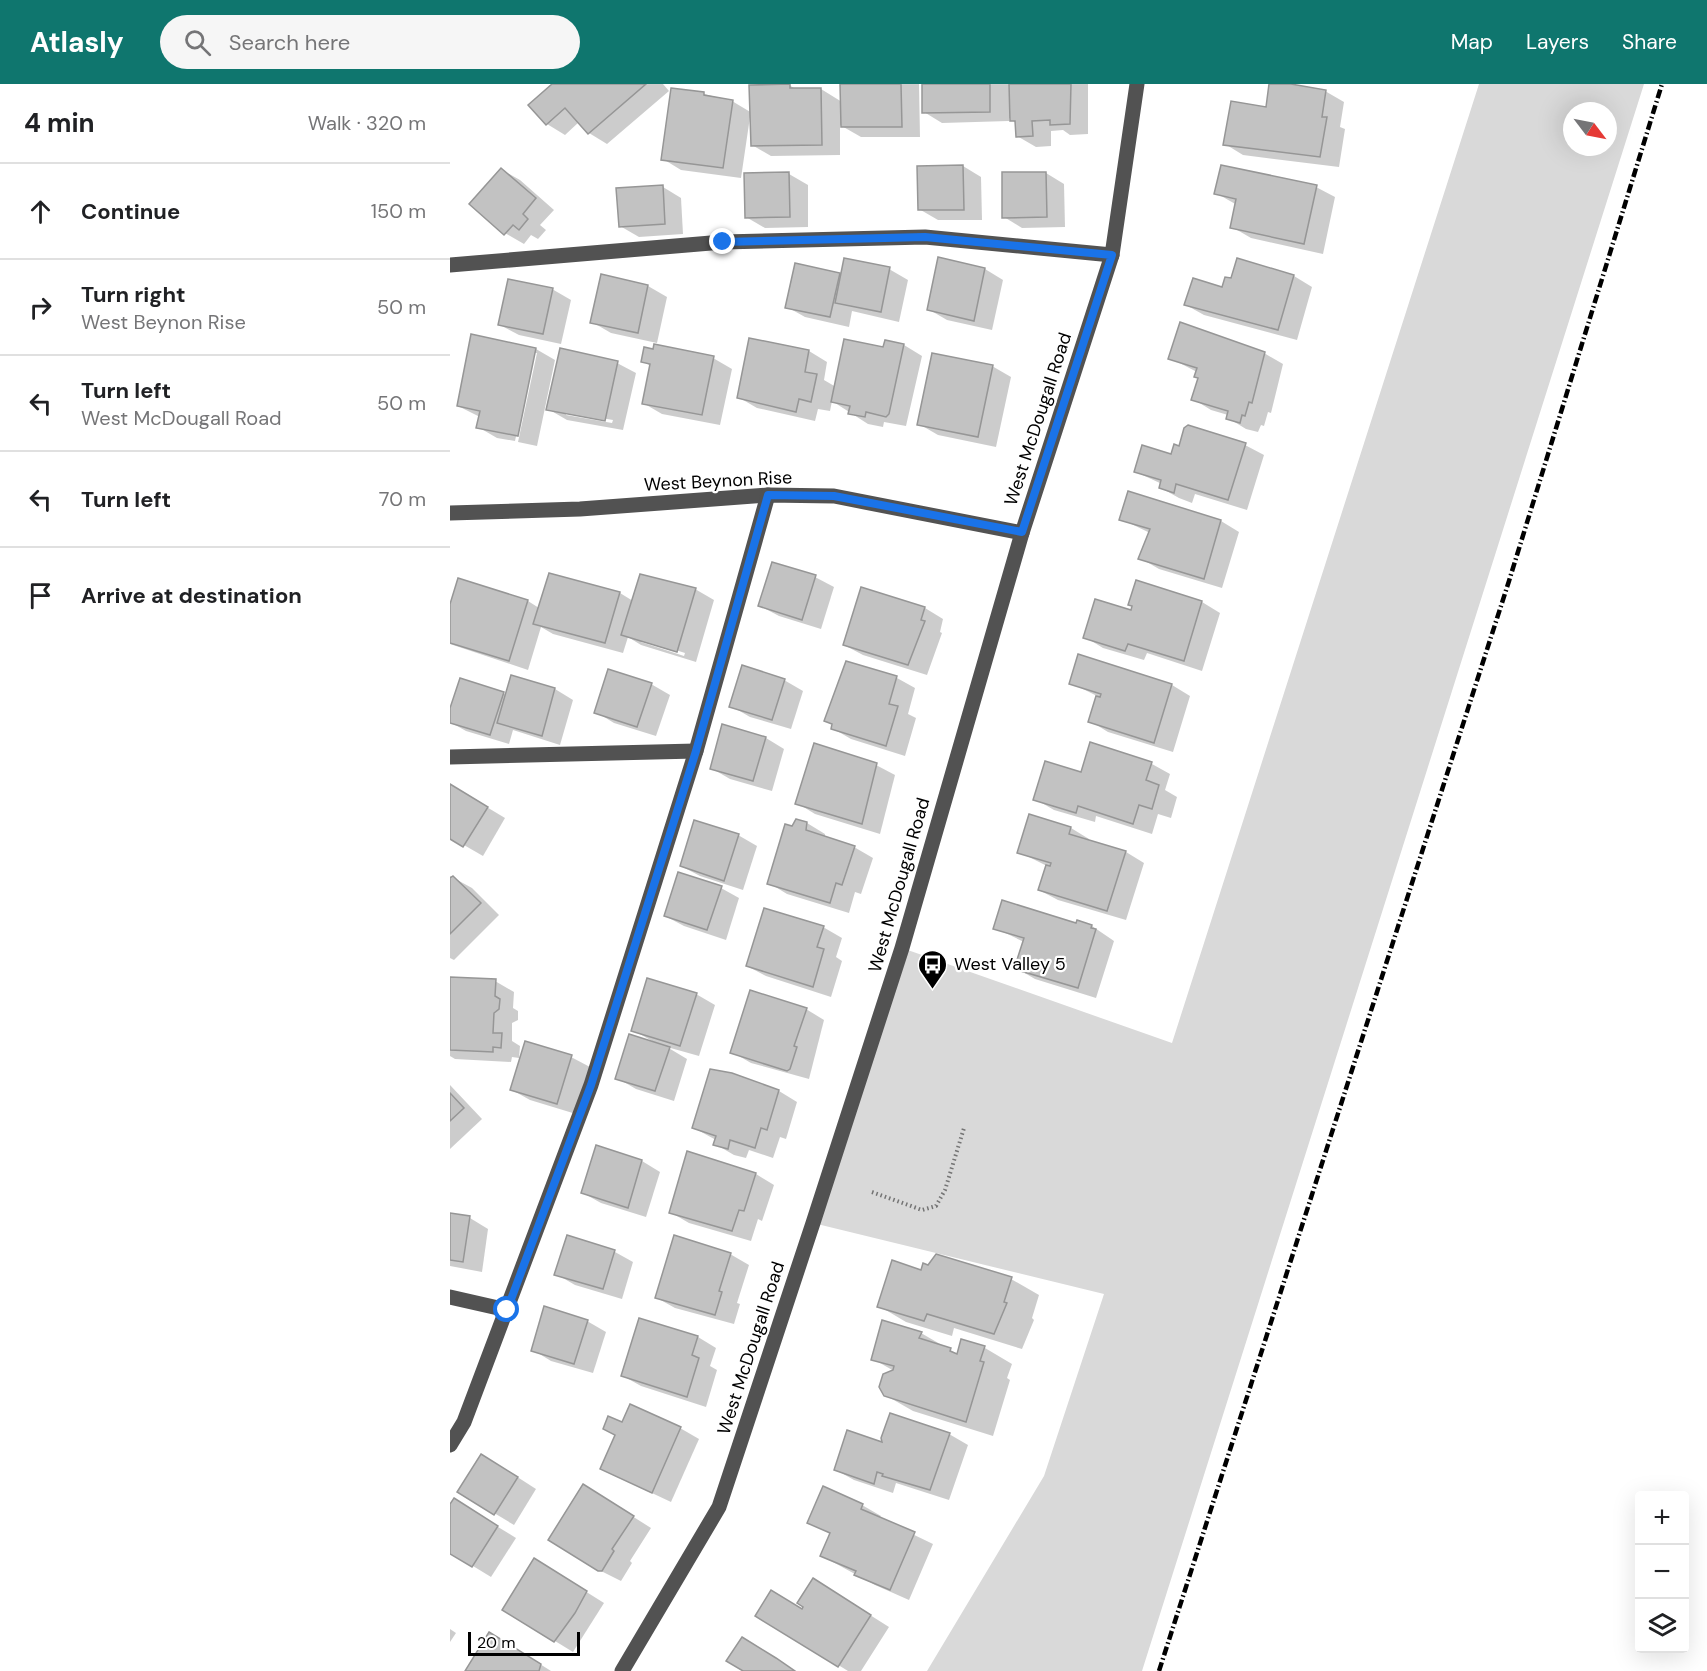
<!DOCTYPE html>
<html lang="en">
<head>
<meta charset="utf-8">
<style>
  body { margin:0; font-family:"DM Sans",sans-serif; background:#f6f6f6; color:#202124 }
  .controls { position:absolute; right:18px; bottom:18px; display:grid; overflow:hidden; border-radius:6px; box-shadow:0 6px 24px #0002 }
  .controls button { width:54px; height:54px; display:grid; place-items:center; padding:0; border:0; border-bottom:2px solid #e0e0e0; background:#fff; color:#202124; font:30px sans-serif }
  .compass { position:absolute; left:1113px; top:18px; width:54px; height:54px; border-radius:50%; background:#fff; box-shadow:0 6px 24px #0002; rotate:122deg }
  .scale { position:absolute; left:18px; bottom:15px; width:112px; box-sizing:border-box; padding-left:6px; border:3px solid #000; border-top:0; font-size:16px; line-height:21px; white-space:nowrap; color:#000; -webkit-text-stroke:4px #fff; paint-order:stroke }
  .stop { position:absolute; width:18px; height:18px; margin:-14px; border:4px solid #1a73e8; border-radius:50%; background:#fff }
  .stop.end { background:#1a73e8; border-color:#fff; box-shadow:0 2px 6px #0008 }
  .list { margin:0; padding:0; list-style:none }
  h2 { display:flex; justify-content:space-between; align-items:center; height:78px; margin:0; padding:0 24px; font-size:26px }
  h2 small { font-size:20px; font-weight:400; color:#757577 }
  .list li { display:grid; grid-template-columns:39px 1fr auto; gap:18px; align-items:center; box-sizing:border-box; height:96px; padding:0 24px; border-top:2px solid #e0e0e0 }
  .list b { display:block; font-size:22px; white-space:nowrap }
  .list p { margin:0; font-size:20px; white-space:nowrap; color:#757577 }
  .list em { font-size:20px; font-style:normal; color:#757577 }
  .icon { flex:none; width:33px; height:33px; fill:none; stroke:currentColor; stroke-width:2; stroke-linecap:round; stroke-linejoin:round }
  .map { position:relative; flex:none; width:1257px; height:1587px; overflow:hidden }
  header { display:flex; align-items:center; gap:36px; box-sizing:border-box; height:84px; padding:0 30px; background:#0f766e; color:#fff }
  header strong { font-size:28px }
  nav { display:flex; gap:33px; margin-inline-start:auto; font-size:21px }
  .search { width:420px; height:54px; background:#f6f6f6; display:flex; align-items:center; gap:15px; box-sizing:border-box; padding:0 21px; border-radius:33px; color:#757577; font-size:22px }
  main { display:flex }
  aside { flex:1; background:#fff }
  .map>svg:first-child { display:block }
</style>
</head>
<body>
<header>
<strong>Atlasly</strong>
<div class="search"><svg class="icon" aria-label="search" viewBox="0 0 24 24"><circle cx="10" cy="10" r="6"/><path d="M15 15l6 6"/></svg>Search here</div>
<nav><a>Map</a><a>Layers</a><a>Share</a></nav>
</header>
<main>
<aside>
<h2>4 min<small>Walk · 320 m</small></h2>
<ul class="list">
<li><svg class="icon" aria-label="ahead" viewBox="0 0 24 24"><path d="M12 20V5M6 11l6-6 6 6"/></svg><div><b>Continue</b></div><em>150 m</em></li>
<li><svg class="icon" aria-label="right" viewBox="0 0 24 24"><path d="M7 20v-9h11M14 6l5 5-5 5"/></svg><div><b>Turn right</b><p>West Beynon Rise</p></div><em>50 m</em></li>
<li><svg class="icon" aria-label="left" viewBox="0 0 24 24"><path d="M17 20v-9H6M10 6l-5 5 5 5"/></svg><div><b>Turn left</b><p>West McDougall Road</p></div><em>50 m</em></li>
<li><svg class="icon" aria-label="left" viewBox="0 0 24 24"><path d="M17 20v-9H6M10 6l-5 5 5 5"/></svg><div><b>Turn left</b></div><em>70 m</em></li>
<li><svg class="icon" aria-label="arrive" viewBox="0 0 24 24"><path d="M6 21V4h12l-3 4 3 4H6"/></svg><div><b>Arrive at destination</b></div></li>
</ul>
</aside>
<div class="map">
<svg width="1257" height="1587" viewBox="0 0 1257 1587">
  <rect width="100%" height="100%" fill="#fff"/>
  <!-- green -->
  <path fill="#d9d9d9" fill-rule="evenodd" d="M1029,0H1194L692,1587H477L594,1392L654,1210L363,1139L452,864L722,959ZM1122,27H1158V63H1122Z"/>
  <!-- shadow -->
  <g fill="#0003" fill-rule="evenodd">
    <polygon points="104,0 213,0 219,7 157,60 139,49 129,38 115,51 97,40"/>
    <polygon points="392,0 469,0 470,53 411,53 390,41 390,71 321,72 302,61 300,33 291,94 231,86 213,75 254,10 282,17 302,29 339,1 347,6 371,5 392,18"/>
    <polygon points="473,0 638,0 638,50 620,51 613,46 601,47 601,62 586,63 567,52 566,39 559,34 559,37 492,39 474,28"/>
    <polygon points="821,0 875,7 894,18 890,43 895,45 889,83 793,71 775,60 817,25"/>
    <polygon points="513,82 531,93 532,136 488,136 469,125"/>
    <polygon points="52,86 70,96 104,126 90,141 96,146 88,155 81,151 74,160 55,149"/>
    <polygon points="596,89 614,100 615,143 572,144 554,133"/>
    <polygon points="339,90 358,101 358,143 315,144 296,133"/>
    <polygon points="213,103 231,114 233,150 189,153 170,142"/>
    <polygon points="866,103 885,113 873,170 801,154 782,143 787,121 766,109"/>
    <polygon points="489,175 535,185 553,196 542,246 497,236 478,225"/>
    <polygon points="788,176 844,192 862,203 847,256 754,231 736,221 773,205 782,196"/>
    <polygon points="346,181 392,192 439,185 458,196 449,238 402,227 399,243 355,233 337,223"/>
    <polygon points="152,192 198,202 217,213 207,259 161,249 142,238"/>
    <polygon points="102,205 121,216 111,260 69,251 50,241"/>
    <polygon points="23,252 86,265 105,276 87,362 68,358 87,269 84,269 65,357 47,354 28,343 30,333 8,322"/>
    <polygon points="454,261 472,272 456,342 434,338 433,343 418,340 382,317 380,327 368,325 365,337 307,324 288,313 359,267 377,278 374,296 386,303 435,265"/>
    <polygon points="814,269 833,280 821,329 818,328 814,342 811,341 808,348 796,345 778,334 778,331 761,326 743,315 749,294 747,288 720,274"/>
    <polygon points="263,274 282,285 270,341 212,330 193,319 201,282 192,277"/>
    <path d="M167,279L186,289L173,346L117,336L98,325ZM116,328L163,336L162,339L116,331Z"/>
    <polygon points="542,282 561,293 546,363 488,351 469,340"/>
    <polygon points="795,361 814,371 797,426 745,410 742,419 729,414 711,404 712,400 686,388"/>
    <polygon points="679,409 771,437 789,448 772,504 709,485 690,474 700,449 671,435"/>
    <path d="M100,491L170,509L183,517L245,505L264,516L246,578L191,561L178,553L173,569L103,550L91,543L78,586L0,560V525L78,517L89,524ZM191,555L235,569L234,572L191,558Z"/>
    <polygon points="365,493 384,503 371,545 329,532 310,522"/>
    <polygon points="687,498 752,518 770,529 752,587 697,569 694,576 653,564 635,553 682,528"/>
    <polygon points="412,505 475,524 493,535 490,548 492,549 477,591 413,571 394,561"/>
    <polygon points="629,572 722,601 740,612 723,668 658,648 640,637 647,612 621,599"/>
    <polygon points="397,578 447,594 465,604 458,630 466,634 455,672 401,655 382,644 384,641 376,637"/>
    <polygon points="62,593 105,605 123,616 110,661 63,646 59,660 16,647 0,638 0,629 53,609 57,611"/>
    <polygon points="334,596 353,607 341,645 300,633 281,622"/>
    <polygon points="201,600 220,611 206,652 164,639 146,628"/>
    <polygon points="273,642 316,654 334,665 322,707 280,695 261,684"/>
    <polygon points="641,660 702,680 720,690 715,706 727,713 721,734 708,730 702,750 646,732 645,738 604,726 585,715 632,690"/>
    <polygon points="426,681 445,691 430,750 365,730 347,719"/>
    <polygon points="0,701 55,734 33,772 0,753"/>
    <polygon points="580,732 621,744 639,755 639,757 676,768 694,779 676,836 608,816 589,806 597,782 569,768"/>
    <polygon points="357,739 375,750 375,754 404,763 423,774 411,810 405,808 399,829 337,810 319,799 343,744"/>
    <polygon points="288,751 307,762 293,806 250,792 231,782"/>
    <polygon points="0,792 22,804 49,831 4,876 0,874"/>
    <polygon points="271,804 289,814 276,856 234,842 215,832"/>
    <polygon points="628,838 642,842 664,857 646,914 585,895 566,884 574,858 545,844 628,841"/>
    <polygon points="373,843 392,854 386,873 392,877 381,913 316,892 297,882"/>
    <polygon points="0,895 45,897 64,908 63,924 68,927 68,936 62,939 62,957 70,962 69,974 62,973 61,978 5,975 0,972"/>
    <polygon points="246,910 265,921 249,972 217,963 237,975 224,1017 186,1005 167,994 202,957 183,946"/>
    <polygon points="356,925 374,936 359,995 301,979 282,968"/>
    <polygon points="121,973 140,983 126,1030 80,1016 62,1006"/>
    <polygon points="0,1001 32,1035 0,1065"/>
    <polygon points="329,1007 347,1018 336,1055 330,1053 323,1074 299,1066 296,1074 284,1071 265,1060 266,1056 244,1044"/>
    <polygon points="147,1063 192,1077 210,1088 196,1133 151,1119 133,1109"/>
    <polygon points="306,1090 324,1101 312,1137 308,1135 301,1157 239,1139 220,1128"/>
    <polygon points="0,1131 20,1134 38,1145 32,1188 0,1182"/>
    <polygon points="118,1153 165,1168 183,1178 172,1215 125,1201 106,1190"/>
    <polygon points="280,1170 299,1181 287,1219 290,1220 284,1240 225,1224 207,1214"/>
    <polygon points="472,1188 561,1195 589,1211 582,1234 584,1236 572,1265 504,1244 502,1252 456,1238 429,1222"/>
    <polygon points="190,1236 248,1253 266,1264 260,1282 267,1286 256,1323 191,1302 173,1292"/>
    <polygon points="137,1237 156,1248 143,1289 101,1277 83,1266"/>
    <polygon points="471,1249 509,1271 512,1257 535,1264 562,1280 557,1294 560,1296 543,1352 463,1327 435,1311 444,1287 423,1275"/>
    <polygon points="172,1340 230,1344 249,1355 221,1418 151,1385"/>
    <polygon points="499,1350 518,1361 499,1416 446,1399 443,1409 404,1396 386,1386 435,1360"/>
    <polygon points="50,1382 86,1405 64,1441 9,1408"/>
    <polygon points="152,1413 201,1444 180,1477 182,1479 171,1497 149,1486"/>
    <polygon points="412,1421 431,1432 429,1434 483,1460 459,1516 425,1501 372,1472 381,1450 359,1438"/>
    <polygon points="0,1423 22,1427 66,1454 41,1493 0,1468"/>
    <polygon points="103,1487 154,1519 123,1568 105,1557"/>
    <polygon points="382,1507 439,1543 411,1587 398,1587 307,1531 352,1526"/>
    <polygon points="0,1545 6,1549 0,1558"/>
    <polygon points="58,1560 101,1587 16,1587"/>
  </g>
  <!-- building -->
  <g fill="#c2c2c2" stroke="#969696" stroke-width="1.5">
    <polygon points="102,0 196,0 138,50 115,24 96,41 78,21"/>
    <polygon points="340,0 340,4 371,4 372,61 301,62 299,1"/>
    <polygon points="390,0 451,0 452,43 391,43"/>
    <polygon points="472,0 540,0 540,28 472,29"/>
    <polygon points="559,0 621,0 620,40 600,41 600,36 582,37 583,52 566,53 565,37 560,37"/>
    <polygon points="819,0 841,0 876,6 872,33 877,33 870,73 773,61 781,17 816,23"/>
    <polygon points="221,4 254,8 254,11 283,16 273,84 211,76"/>
    <polygon points="513,81 514,126 468,126 467,82"/>
    <polygon points="771,81 867,101 854,160 780,144 786,115 764,110"/>
    <polygon points="51,84 86,114 73,130 78,135 69,146 63,141 54,151 19,120"/>
    <polygon points="339,88 340,133 295,134 294,89"/>
    <polygon points="552,88 596,88 597,133 552,134"/>
    <polygon points="213,101 215,140 169,143 166,104"/>
    <polygon points="488,173 535,184 524,237 477,226"/>
    <polygon points="394,174 440,183 431,228 385,219"/>
    <polygon points="787,174 844,191 828,246 734,221 743,194 772,203 775,193 781,194"/>
    <polygon points="345,179 390,189 380,233 335,224"/>
    <polygon points="151,190 198,201 188,249 140,239"/>
    <polygon points="58,195 103,204 93,250 48,241"/>
    <polygon points="730,238 815,268 802,319 799,318 795,332 792,331 790,339 776,335 778,327 741,316 748,294 744,293 747,284 718,275"/>
    <polygon points="21,250 86,264 68,352 26,344 30,327 7,322"/>
    <polygon points="299,254 359,266 355,288 367,290 361,318 349,315 346,328 287,314"/>
    <polygon points="394,255 433,263 435,256 454,260 439,330 436,333 416,328 415,333 398,330 400,322 381,318"/>
    <polygon points="204,260 264,272 252,331 192,320 200,280 191,278 194,263 203,265"/>
    <polygon points="110,264 168,277 155,337 96,326"/>
    <polygon points="482,269 543,281 528,353 467,341"/>
    <polygon points="738,341 796,359 778,416 726,400 724,409 709,404 711,396 684,388 692,361 721,370 724,360 729,362 734,344"/>
    <polygon points="678,407 771,436 754,495 688,475 700,445 669,436"/>
    <polygon points="322,478 366,491 352,536 308,522"/>
    <polygon points="99,489 170,508 155,559 83,540"/>
    <polygon points="190,490 246,504 227,568 171,551"/>
    <polygon points="8,494 78,516 59,577 0,559 0,520"/>
    <polygon points="686,496 752,517 734,577 678,560 675,567 633,554 645,515 681,526 682,522 678,521"/>
    <polygon points="411,503 475,523 471,536 475,537 458,581 393,561"/>
    <polygon points="628,570 722,600 704,659 638,638 646,612 650,613 651,610 619,600"/>
    <polygon points="396,577 447,592 439,620 448,622 436,662 381,645 382,640 374,637"/>
    <polygon points="292,581 335,595 322,636 279,623"/>
    <polygon points="158,585 202,599 187,643 144,629"/>
    <polygon points="61,591 105,604 92,652 47,639"/>
    <polygon points="10,594 54,608 40,651 0,639 0,624"/>
    <polygon points="272,640 316,653 303,697 260,685"/>
    <polygon points="640,658 702,678 696,696 709,701 702,725 689,721 683,740 628,722 626,729 583,716 595,677 631,688"/>
    <polygon points="364,659 427,679 412,740 345,720"/>
    <polygon points="0,700 38,723 13,763 0,755"/>
    <polygon points="579,730 621,743 619,750 676,767 657,827 588,806 596,781 600,782 601,779 567,769"/>
    <polygon points="346,735 357,738 356,746 405,762 392,801 386,799 380,819 317,800 335,740 342,742"/>
    <polygon points="244,736 289,750 274,797 230,782"/>
    <polygon points="228,788 272,802 257,846 214,832"/>
    <polygon points="3,792 31,819 0,850 0,794"/>
    <polygon points="552,816 626,839 627,836 642,841 641,844 646,845 628,904 564,885 574,854 543,845"/>
    <polygon points="314,824 374,842 367,863 374,865 363,903 296,882"/>
    <polygon points="0,893 46,895 45,912 50,915 49,925 44,929 43,949 52,949 51,964 43,963 43,968 0,966"/>
    <polygon points="197,894 247,909 230,962 181,947"/>
    <polygon points="300,906 357,924 344,962 347,963 340,985 337,987 280,969"/>
    <polygon points="179,950 220,963 205,1007 165,995"/>
    <polygon points="75,957 122,971 107,1020 60,1006"/>
    <polygon points="260,985 282,989 329,1006 317,1046 311,1044 305,1064 280,1056 278,1065 263,1061 266,1052 242,1044"/>
    <polygon points="0,1009 14,1024 0,1037"/>
    <polygon points="146,1061 192,1076 178,1124 131,1109"/>
    <polygon points="237,1067 306,1089 294,1127 289,1126 282,1147 219,1129"/>
    <polygon points="0,1129 20,1132 13,1178 0,1176"/>
    <polygon points="117,1151 165,1166 153,1205 104,1191"/>
    <polygon points="224,1151 281,1169 269,1207 272,1208 265,1231 205,1214"/>
    <polygon points="486,1170 562,1193 554,1218 557,1219 544,1250 477,1230 474,1237 427,1223 442,1176 471,1186 473,1179 478,1181"/>
    <polygon points="94,1222 138,1236 124,1280 81,1267"/>
    <polygon points="189,1234 248,1252 242,1271 249,1274 237,1313 171,1292"/>
    <polygon points="432,1236 472,1248 469,1254 501,1264 500,1267 507,1270 511,1255 535,1262 530,1277 534,1278 516,1338 434,1312 429,1303 433,1290 443,1286 444,1282 421,1276"/>
    <polygon points="180,1320 231,1343 202,1409 150,1385 165,1351 153,1345 158,1332 172,1338"/>
    <polygon points="440,1329 500,1349 480,1406 432,1392 433,1390 427,1388 424,1400 384,1386 397,1346 432,1358 431,1354"/>
    <polygon points="31,1370 68,1393 44,1431 7,1408"/>
    <polygon points="133,1400 184,1432 162,1465 164,1467 152,1487 148,1487 98,1456"/>
    <polygon points="373,1402 413,1420 411,1425 465,1448 440,1506 404,1491 406,1487 370,1472 380,1449 357,1439"/>
    <polygon points="4,1414 48,1442 22,1483 0,1470 0,1420"/>
    <polygon points="84,1474 137,1507 125,1529 104,1558 52,1526"/>
    <polygon points="363,1494 421,1531 388,1583 305,1532 321,1506 352,1525 353,1523 347,1519"/>
    <polygon points="39,1548 91,1580 89,1587 15,1587"/>
    <polygon points="292,1553 326,1574 345,1587 293,1587 276,1577"/>
  </g>
  <g fill="none" stroke-linecap="round" stroke-linejoin="round">
    <!-- path -->
    <polyline stroke="#747474" stroke-width="4" stroke-dasharray="1.5 3" stroke-linecap="butt" points="422,1108 472,1126 486,1122 495,1106 514,1044"/>
    <!-- minor -->
    <g stroke="#525252" stroke-width="15">
      <polyline points="0,181 273,158 475,153 662,171"/>
      <polyline points="0,429 130,425 318,411 384,412 572,449"/>
      <polyline points="0,673 246,667"/>
      <polyline points="0,1213 57,1226"/>
      <polyline points="0,1361 14,1338 141,1001 246,667 318,411"/>
      <polyline points="172,1587 269,1423 363,1139 452,864 572,449 662,171 687,0"/>
    </g>
    <!-- rail -->
    <polyline stroke="#000" stroke-width="4.5" stroke-dasharray="9 3 1.5 3" stroke-linecap="butt" points="709,1587 1059,497 1212,0"/>
  </g>
  <g fill="none" stroke-linecap="round" stroke-linejoin="round">
    <!-- route -->
    <polyline stroke="#1a73e8" stroke-width="8" points="57,1226 141,1001 246,667 318,411 384,412 572,448 662,171 475,153 273,158"/>
  </g>
  <!-- icons -->
  <defs>
    <symbol id="bus-pin" viewBox="-11 -11 22 30"><path d="M0 17L-7.5 6A9.5 9.5 0 1 1 7.5 6Z" fill="#000" stroke="#fff"/><path d="M-5-6H5V4H4V6H2V4H-2V6H-4V4H-5ZM-3.5-4V0h7V-4ZM-3.5 1.2v1.5H-2V1.2ZM2 1.2v1.5H3.5V1.2Z" fill="#fff"/></symbol>
  </defs>
  <g fill-rule="evenodd">
    <use href="#bus-pin" x="466" y="864" width="33" height="45"/>
  </g>
  <g text-anchor="middle" dominant-baseline="central" stroke-width="4.5" stroke-linejoin="round" paint-order="stroke">
    <!-- street labels -->
    <g font-size="18" fill="#000" stroke="#fff">
      <text transform="translate(588 335) rotate(-72)">West McDougall Road</text>
      <text transform="translate(268 397) rotate(-3)">West Beynon Rise</text>
      <text transform="translate(449 801) rotate(-74)">West McDougall Road</text>
      <text transform="translate(301 1264) rotate(-72)">West McDougall Road</text>
    </g>
    <!-- poi labels -->
    <g font-size="18" fill="#000" stroke="#fff" text-anchor="start">
      <text x="504" y="880">West Valley 5</text>
    </g>
  </g>
</svg>
<div class="controls">
<button>+</button>
<button>−</button>
<button><svg class="icon" aria-label="layers" viewBox="0 0 24 24"><path d="M12 4l9 5-9 5-9-5zM3 14l9 5 9-5"/></svg></button>
</div>
<svg class="compass" viewBox="-18 -18 36 36"><path d="M0-13l5 13h-10z" fill="#e53935"/><path d="M0 13l5-13h-10z" fill="#757577"/></svg>
<div class="scale">20 m</div>
<div class="stop" style="left:57px;top:1226px"></div>
<div class="stop end" style="left:273px;top:158px"></div>
</div>
</main>
</body>
</html>
